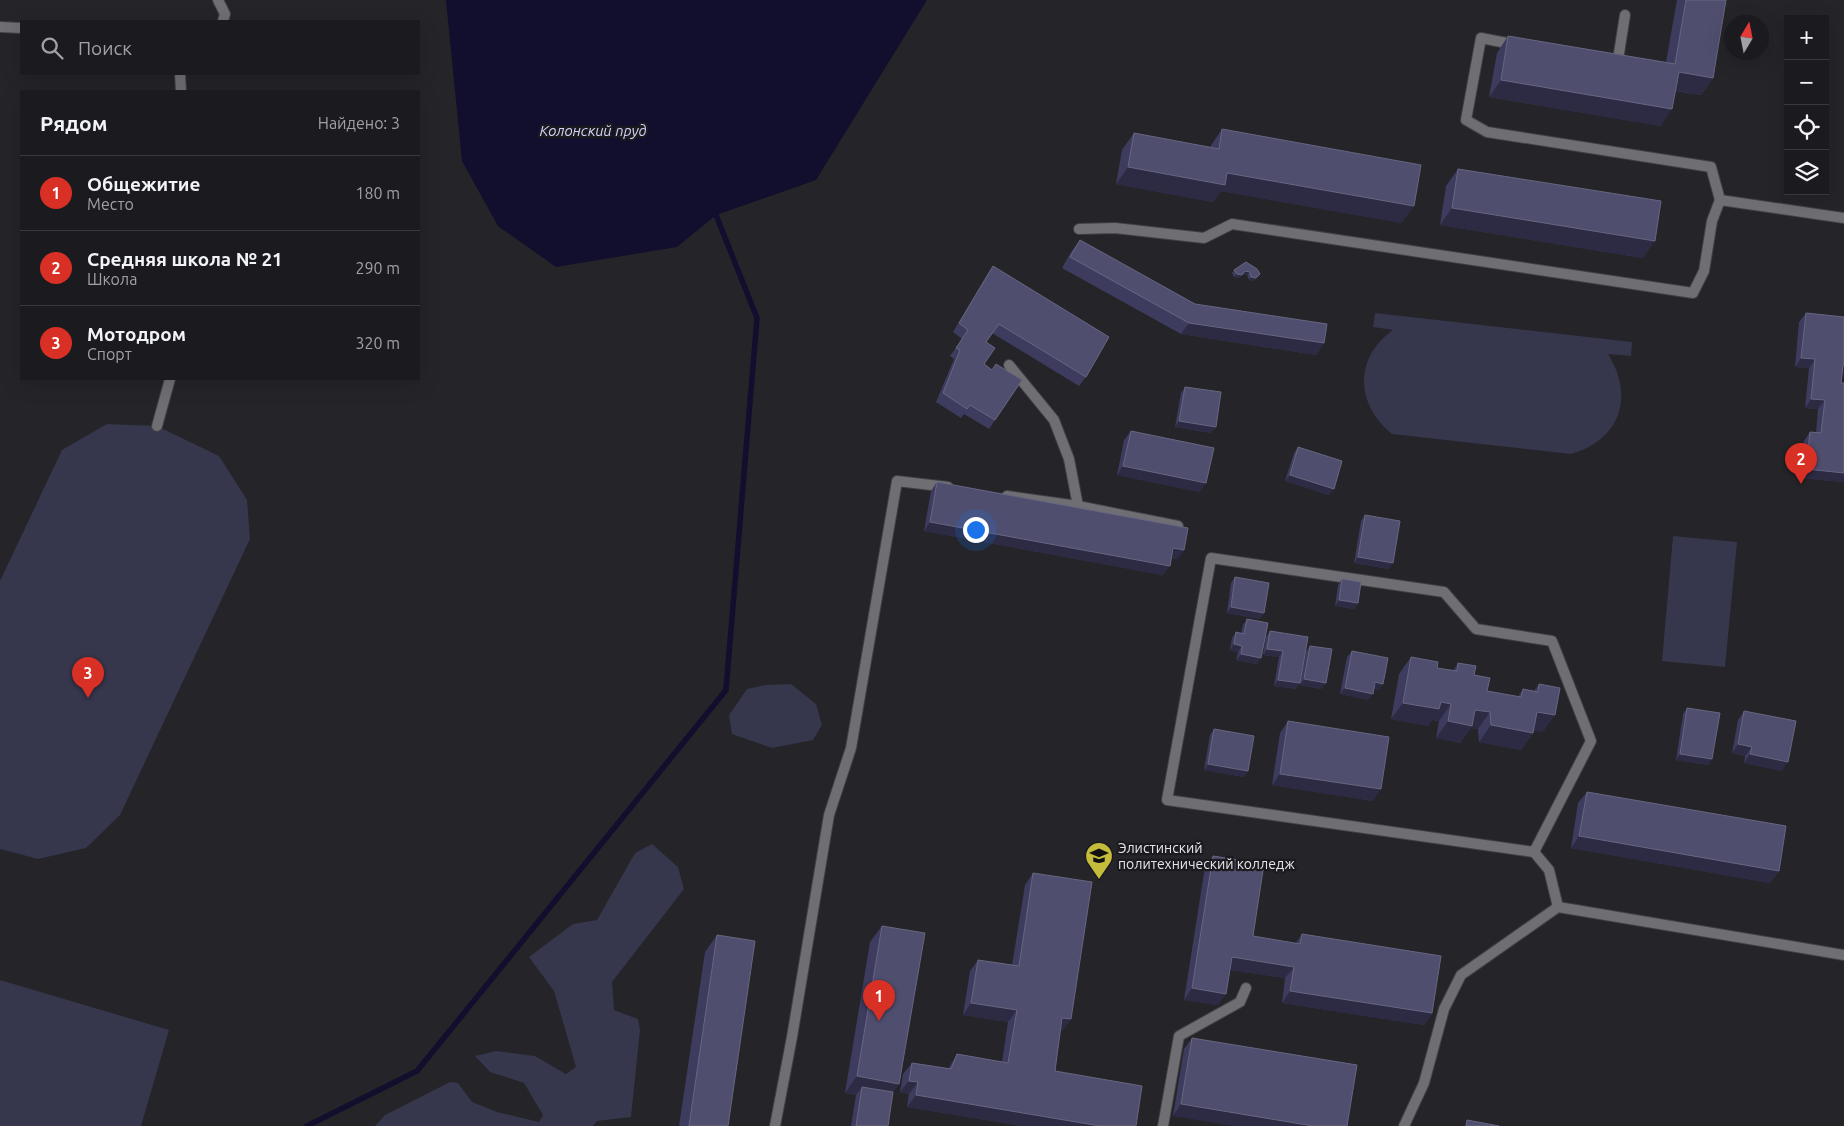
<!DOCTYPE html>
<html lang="ru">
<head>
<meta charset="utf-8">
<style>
  body { margin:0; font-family:Ubuntu,sans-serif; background:#28282c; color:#f1f3f6 }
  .controls { position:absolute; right:15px; top:15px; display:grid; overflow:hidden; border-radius:0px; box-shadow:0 5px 20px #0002 }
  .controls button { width:45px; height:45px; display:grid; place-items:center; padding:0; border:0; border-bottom:1px solid #39393d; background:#1b1b1f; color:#f1f3f6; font:25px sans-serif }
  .compass { position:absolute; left:1724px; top:15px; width:45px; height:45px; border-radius:50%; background:#1b1b1f; box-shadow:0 5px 20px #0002; rotate:10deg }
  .you { position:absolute; left:975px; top:529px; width:18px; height:18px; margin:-12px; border:4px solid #fff; border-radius:50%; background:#1a73e8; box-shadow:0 0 0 8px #1a73e833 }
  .badge { display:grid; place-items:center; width:32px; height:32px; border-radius:50%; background:#d93025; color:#fff; font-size:16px; font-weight:700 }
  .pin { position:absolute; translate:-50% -41px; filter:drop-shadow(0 1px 2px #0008) }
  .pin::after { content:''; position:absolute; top:26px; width:18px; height:15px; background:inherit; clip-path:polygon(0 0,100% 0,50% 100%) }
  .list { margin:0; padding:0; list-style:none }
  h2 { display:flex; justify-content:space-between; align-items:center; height:65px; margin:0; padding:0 20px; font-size:21px }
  h2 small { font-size:16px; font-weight:400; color:#a0a1a4 }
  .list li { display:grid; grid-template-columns:32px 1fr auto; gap:15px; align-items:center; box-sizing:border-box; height:75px; padding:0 20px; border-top:1px solid #39393d }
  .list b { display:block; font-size:19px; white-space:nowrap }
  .list p { margin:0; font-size:16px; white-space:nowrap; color:#a0a1a4 }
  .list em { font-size:16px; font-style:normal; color:#a0a1a4 }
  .icon { flex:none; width:28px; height:28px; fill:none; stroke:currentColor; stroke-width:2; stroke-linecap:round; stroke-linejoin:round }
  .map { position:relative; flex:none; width:1844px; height:1126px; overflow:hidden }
  .search { position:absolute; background:#1b1b1f; box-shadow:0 5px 20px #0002; left:20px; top:20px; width:400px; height:55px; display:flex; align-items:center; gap:12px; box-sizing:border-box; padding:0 18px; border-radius:0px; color:#a0a1a4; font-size:19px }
  .panel { position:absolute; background:#1b1b1f; box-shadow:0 5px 20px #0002; left:20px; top:90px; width:400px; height:290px; border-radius:0px }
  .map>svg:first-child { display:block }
</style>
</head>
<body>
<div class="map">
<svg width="1844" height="1126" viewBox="0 0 1844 1126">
  <rect width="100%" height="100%" fill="#242429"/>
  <!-- green -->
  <g fill="#36364c">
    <path d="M1375,313L1632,342L1631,356L1608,354C1635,397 1620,440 1571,454L1392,434C1355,404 1354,358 1393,330L1373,327Z"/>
    <polygon points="107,424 157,426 219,456 247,500 250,539 120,815 86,848 38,859 0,849 0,581 62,450"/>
    <polygon points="1673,536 1737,542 1725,667 1662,661"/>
    <polygon points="791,684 816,704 822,725 813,740 772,748 732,734 729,715 747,689 765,685"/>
    <polygon points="652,844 678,867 684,889 612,982 614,1010 638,1019 640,1030 631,1117 597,1121 593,1126 375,1126 385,1115 450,1082 458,1083 472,1102 497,1112 539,1122 543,1115 524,1083 490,1072 475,1056 496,1051 535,1056 566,1074 576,1067 554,991 529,957 573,924 597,920 635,853"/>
    <polygon points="0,980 169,1030 141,1126 0,1126"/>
  </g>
  <!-- water -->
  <polygon fill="#120e2e" points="446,0 927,0 816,180 716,215 677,247 556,267 498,226 462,161"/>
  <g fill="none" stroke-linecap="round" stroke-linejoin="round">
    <!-- stream -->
    <polyline stroke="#120e2e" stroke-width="5.5" points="307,1126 417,1071 726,690 757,318 716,215"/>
    <defs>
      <g id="service">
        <polyline points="218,0 225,14 223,21"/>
        <polyline points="0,27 21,28"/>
        <polyline points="1517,45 1481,38 1466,120 1487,132 1711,167 1720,200"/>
        <polyline points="1617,66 1625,15"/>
        <polyline points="180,74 181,91"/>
        <polyline points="1079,229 1115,228 1204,238 1232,224 1693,293 1704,271 1712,221 1720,200 1844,218"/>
        <polyline points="1009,365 1054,420 1069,459 1078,506"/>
        <polyline points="157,426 170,379"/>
        <polyline points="1007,496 1078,506 1178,526"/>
        <polyline points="1534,852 1591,741 1552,641 1476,629 1444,592 1211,558 1167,800 1534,852 1549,870 1558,907 1844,955"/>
        <polyline points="775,1126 792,1037 829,815 851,748 897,481 948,487"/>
        <polyline points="1163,1126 1179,1036 1240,1002 1246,988"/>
        <polyline points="1404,1126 1424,1083 1444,1009 1461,975 1558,907"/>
      </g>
    </defs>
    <!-- service casing -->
    <use href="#service" stroke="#414145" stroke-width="12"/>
    <!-- service -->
    <use href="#service" stroke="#6e6e73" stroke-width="10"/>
  </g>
  <!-- wall -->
  <g fill="#3e3c5e">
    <polygon points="1677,0 1726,0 1713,78 1701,95 1676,91 1661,126 1489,97 1497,53 1508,36 1666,62"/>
    <polygon points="1222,129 1402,223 1221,191 1213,202 1116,184 1122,150 1134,133 1210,147"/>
    <polygon points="1458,169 1643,258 1440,225 1446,186"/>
    <polygon points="1080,240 1195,304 1324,343 1316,355 1181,334 1062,268 1071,252"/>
    <polygon points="1246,262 1260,274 1254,281 1249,280 1247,275 1243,274 1239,278 1234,277 1232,273 1234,270"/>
    <polygon points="993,266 1086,377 1079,386 992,333 986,342 984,364 991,369 1022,380 989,429 964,414 961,418 936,402 954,359 950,356 962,339 953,332 987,275"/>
    <polygon points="1806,313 1844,375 1842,375 1841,383 1844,482 1800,478 1804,441 1810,432 1816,433 1818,409 1805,408 1809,368 1795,367 1799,322"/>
    <polygon points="1185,387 1211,433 1175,427 1181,393"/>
    <polygon points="1131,431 1200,492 1117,475 1124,440"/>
    <polygon points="1298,447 1329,495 1285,481 1294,453"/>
    <polygon points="937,482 1178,559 1171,558 1163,575 924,531 931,491"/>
    <polygon points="1365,515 1389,569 1354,563 1361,521"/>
    <polygon points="1235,577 1260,619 1227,613 1231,583"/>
    <polygon points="1342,579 1358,603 1354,609 1335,606 1338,585"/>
    <polygon points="1247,619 1261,658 1256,664 1236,660 1238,652 1230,650 1232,638 1236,632 1241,633 1243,625"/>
    <polygon points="1270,631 1308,637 1296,689 1274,686 1279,657 1263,655 1266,637"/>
    <polygon points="1310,646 1326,683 1321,689 1300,685 1306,652"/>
    <polygon points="1352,651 1379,690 1374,689 1368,700 1340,694 1347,657"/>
    <polygon points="1411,657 1437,668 1453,671 1458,663 1474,675 1487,691 1518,697 1523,689 1534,691 1539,684 1543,732 1533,730 1533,733 1521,750 1479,742 1478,729 1471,728 1460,743 1436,738 1439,721 1432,720 1428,726 1391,719 1399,674"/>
    <polygon points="1687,708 1712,759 1708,765 1676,760 1683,714"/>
    <polygon points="1744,711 1782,771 1744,763 1745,756 1732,753 1738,720"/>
    <polygon points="1288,721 1373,801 1272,785 1280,733"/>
    <polygon points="1214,729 1248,771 1244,777 1204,770 1210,735"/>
    <polygon points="1587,792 1779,871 1770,883 1571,848 1578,803"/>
    <polygon points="1213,856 1253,936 1296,943 1302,934 1432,1013 1424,1025 1282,1003 1285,978 1230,970 1218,1005 1184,1000 1205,867"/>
    <polygon points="1033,873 1071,1019 1062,1031 1060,1030 1055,1071 1136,1126 1022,1126 907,1107 909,1094 900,1092 903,1074 912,1063 948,1069 957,1054 1002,1062 1008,1022 963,1015 970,971 978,960 1012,965 1025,885"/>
    <polygon points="882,926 899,1084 893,1092 888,1126 851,1126 856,1095 845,1093 870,942"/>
    <polygon points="717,935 728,1126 679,1126 705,952"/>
    <polygon points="1192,1038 1347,1126 1173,1116 1184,1049"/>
  </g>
  <!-- shaded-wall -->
  <g fill="#2c2b43">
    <polygon points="1679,72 1713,78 1701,95 1667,89"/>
    <polygon points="1501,80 1672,109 1661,126 1489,97"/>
    <polygon points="1128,167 1227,173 1414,206 1402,223 1221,191 1213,202 1116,184"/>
    <polygon points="1452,208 1655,241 1643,258 1440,225"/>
    <polygon points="1245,271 1250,272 1247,275 1243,274 1239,278 1234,277 1237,274"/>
    <polygon points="1251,277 1256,278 1254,281 1249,280"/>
    <polygon points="1189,323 1324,343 1316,355 1181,334"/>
    <polygon points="1801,358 1815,359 1809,368 1795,367"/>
    <polygon points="1843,365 1844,365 1844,375 1837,374"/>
    <polygon points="1811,399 1825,400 1818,409 1805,408"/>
    <polygon points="1179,421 1216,427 1211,433 1175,427"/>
    <polygon points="1123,466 1206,483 1200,492 1117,475"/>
    <polygon points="1806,469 1844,473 1844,482 1800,478"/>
    <polygon points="1290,475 1334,489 1329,495 1285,481"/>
    <polygon points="930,522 1170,566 1163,575 924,531"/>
    <polygon points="1173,548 1184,550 1178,559 1167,557"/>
    <polygon points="1358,557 1393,563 1389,569 1354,563"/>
    <polygon points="1339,600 1358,603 1354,609 1335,606"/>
    <polygon points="1231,607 1264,613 1260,619 1227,613"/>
    <polygon points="1234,644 1242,646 1238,652 1230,650"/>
    <polygon points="1267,649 1283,651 1279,657 1263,655"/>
    <polygon points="1241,654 1261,658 1256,664 1236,660"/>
    <polygon points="1304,679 1326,683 1321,689 1300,685"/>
    <polygon points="1278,680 1300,683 1296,689 1274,686"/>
    <polygon points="1375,682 1383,684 1379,690 1371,688"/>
    <polygon points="1345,688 1373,694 1368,700 1340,694"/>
    <polygon points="1441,702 1451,704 1439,721 1432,720 1428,726 1391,719 1403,703"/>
    <polygon points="1475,710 1490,712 1478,729 1471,728 1460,743 1436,738 1448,721"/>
    <polygon points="1537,712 1555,715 1543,732 1525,729"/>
    <polygon points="1491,725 1533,733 1521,750 1479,742"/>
    <polygon points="1738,744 1752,747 1745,756 1732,753"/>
    <polygon points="1680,754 1712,759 1708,765 1676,760"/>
    <polygon points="1750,754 1788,762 1782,771 1744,763"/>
    <polygon points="1208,764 1248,771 1244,777 1204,770"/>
    <polygon points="1280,774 1381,789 1373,801 1272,785"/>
    <polygon points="1579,836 1779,871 1770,883 1571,848"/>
    <polygon points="1232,957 1294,967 1285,978 1223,969"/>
    <polygon points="1192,988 1226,994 1218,1005 1184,1000"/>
    <polygon points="1290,991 1432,1013 1424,1025 1282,1003"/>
    <polygon points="971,1003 1017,1010 1008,1022 963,1015"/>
    <polygon points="1062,1018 1071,1019 1062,1031 1054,1030"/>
    <polygon points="857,1076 899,1084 887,1101 862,1087 856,1095 845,1093"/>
    <polygon points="909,1081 918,1082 909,1094 900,1092"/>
    <polygon points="916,1095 1100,1126 1022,1126 907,1107"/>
    <polygon points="1181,1104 1313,1126 1233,1126 1173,1116"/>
  </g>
  <!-- building -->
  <g fill="#504e6e" stroke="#676681">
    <polygon points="1686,0 1726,0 1713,78 1679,72 1672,109 1501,80 1508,36 1675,64"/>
    <polygon points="1222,129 1421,165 1414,206 1227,173 1225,185 1128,167 1134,133 1219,149"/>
    <polygon points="1458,169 1661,201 1655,241 1452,208"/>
    <polygon points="1080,240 1195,304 1327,324 1324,343 1189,323 1070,257"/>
    <polygon points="1246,262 1257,269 1260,274 1256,278 1251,277 1250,272 1245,271 1242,275 1237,274 1234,270"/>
    <polygon points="993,266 1109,337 1086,377 999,324 986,342 995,348 984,364 992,370 996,364 1022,380 995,420 970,405 967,409 943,393 960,350 956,348 968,330 959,323"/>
    <polygon points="1806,313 1844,317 1844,365 1843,365 1841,383 1844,383 1844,473 1806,469 1810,432 1821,433 1825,400 1811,399 1815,359 1801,358"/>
    <polygon points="1185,387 1221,392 1216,427 1179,421"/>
    <polygon points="1131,431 1214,448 1206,483 1123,466"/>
    <polygon points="1298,447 1342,461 1334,489 1290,475"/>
    <polygon points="937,482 1188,528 1184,550 1173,548 1170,566 930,522"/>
    <polygon points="1365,515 1400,521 1393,563 1358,557"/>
    <polygon points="1235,577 1269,583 1264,613 1231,607"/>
    <polygon points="1342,579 1361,582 1358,603 1339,600"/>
    <polygon points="1247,619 1268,623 1261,658 1241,654 1242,646 1234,644 1236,632 1244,634"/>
    <polygon points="1270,631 1308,637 1300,683 1278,680 1283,651 1267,649"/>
    <polygon points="1310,646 1332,649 1326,683 1304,679"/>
    <polygon points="1352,651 1388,658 1383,684 1375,682 1373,694 1345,688"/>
    <polygon points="1411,657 1438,662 1437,668 1457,671 1458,663 1476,666 1474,675 1490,678 1487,691 1521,697 1523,689 1538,692 1539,684 1560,688 1555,715 1537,712 1533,733 1491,725 1490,712 1475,710 1472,726 1448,721 1451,704 1441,702 1439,709 1403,703"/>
    <polygon points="1687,708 1720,713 1712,759 1680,754"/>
    <polygon points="1744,711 1796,721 1788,762 1750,754 1752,747 1738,744"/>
    <polygon points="1288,721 1389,737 1381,789 1280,774"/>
    <polygon points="1214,729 1254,736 1248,771 1208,764"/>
    <polygon points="1587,792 1786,826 1779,871 1579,836"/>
    <polygon points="1213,856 1264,864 1253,936 1300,944 1302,934 1441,956 1432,1013 1290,991 1294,967 1232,957 1226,994 1192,988"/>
    <polygon points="1033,873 1092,882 1071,1019 1062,1018 1055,1071 1142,1086 1136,1126 1100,1126 916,1095 918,1082 909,1081 912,1063 951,1069 957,1054 1008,1063 1017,1010 971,1003 978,960 1019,966"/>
    <polygon points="882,926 925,933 899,1084 857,1076"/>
    <polygon points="717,935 755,941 728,1126 689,1126"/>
    <polygon points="1192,1038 1357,1065 1347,1126 1313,1126 1181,1104"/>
    <polygon points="862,1087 893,1092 888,1126 856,1126"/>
    <polygon points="1467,1120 1499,1126 1466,1126"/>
  </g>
  <!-- icons -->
  <defs>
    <symbol id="university-pin" viewBox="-11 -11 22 30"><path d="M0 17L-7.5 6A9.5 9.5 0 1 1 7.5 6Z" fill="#c6bc3c" stroke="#1b1b1f"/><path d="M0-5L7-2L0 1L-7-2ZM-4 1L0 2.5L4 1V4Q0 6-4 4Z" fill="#111"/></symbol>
  </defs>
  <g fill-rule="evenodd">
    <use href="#university-pin" x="1083" y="840" width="32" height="43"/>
  </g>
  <g text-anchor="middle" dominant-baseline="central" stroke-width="4.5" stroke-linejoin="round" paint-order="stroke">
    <!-- poi labels -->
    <g font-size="14" fill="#e6e6ea" stroke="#1b1b1f" text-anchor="start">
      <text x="1118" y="848">Элистинский<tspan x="1118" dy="16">политехнический колледж</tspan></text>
    </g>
    <!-- water labels -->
    <g font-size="15" font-style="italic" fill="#d1d1fa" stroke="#1b1b1f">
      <text x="593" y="130">Колонский пруд</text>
    </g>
  </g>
</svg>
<div class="controls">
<button>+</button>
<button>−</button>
<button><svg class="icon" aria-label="locate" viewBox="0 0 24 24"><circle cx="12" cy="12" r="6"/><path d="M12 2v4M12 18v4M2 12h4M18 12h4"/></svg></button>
<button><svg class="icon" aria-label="layers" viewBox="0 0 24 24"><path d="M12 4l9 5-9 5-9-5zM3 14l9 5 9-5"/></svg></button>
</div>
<svg class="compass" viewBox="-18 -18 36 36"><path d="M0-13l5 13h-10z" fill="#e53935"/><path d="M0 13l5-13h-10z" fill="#a0a1a4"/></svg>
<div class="you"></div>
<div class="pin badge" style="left:879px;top:1021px">1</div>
<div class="pin badge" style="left:1801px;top:484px">2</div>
<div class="pin badge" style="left:88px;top:698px">3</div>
<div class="search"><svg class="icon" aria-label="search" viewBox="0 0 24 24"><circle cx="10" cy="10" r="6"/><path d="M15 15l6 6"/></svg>Поиск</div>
<section class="panel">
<h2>Рядом<small>Найдено: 3</small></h2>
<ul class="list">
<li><span class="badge">1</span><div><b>Общежитие</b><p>Место</p></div><em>180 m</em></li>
<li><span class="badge">2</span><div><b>Средняя школа № 21</b><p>Школа</p></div><em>290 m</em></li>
<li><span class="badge">3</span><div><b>Мотодром</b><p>Спорт</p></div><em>320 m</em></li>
</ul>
</section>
</div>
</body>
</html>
